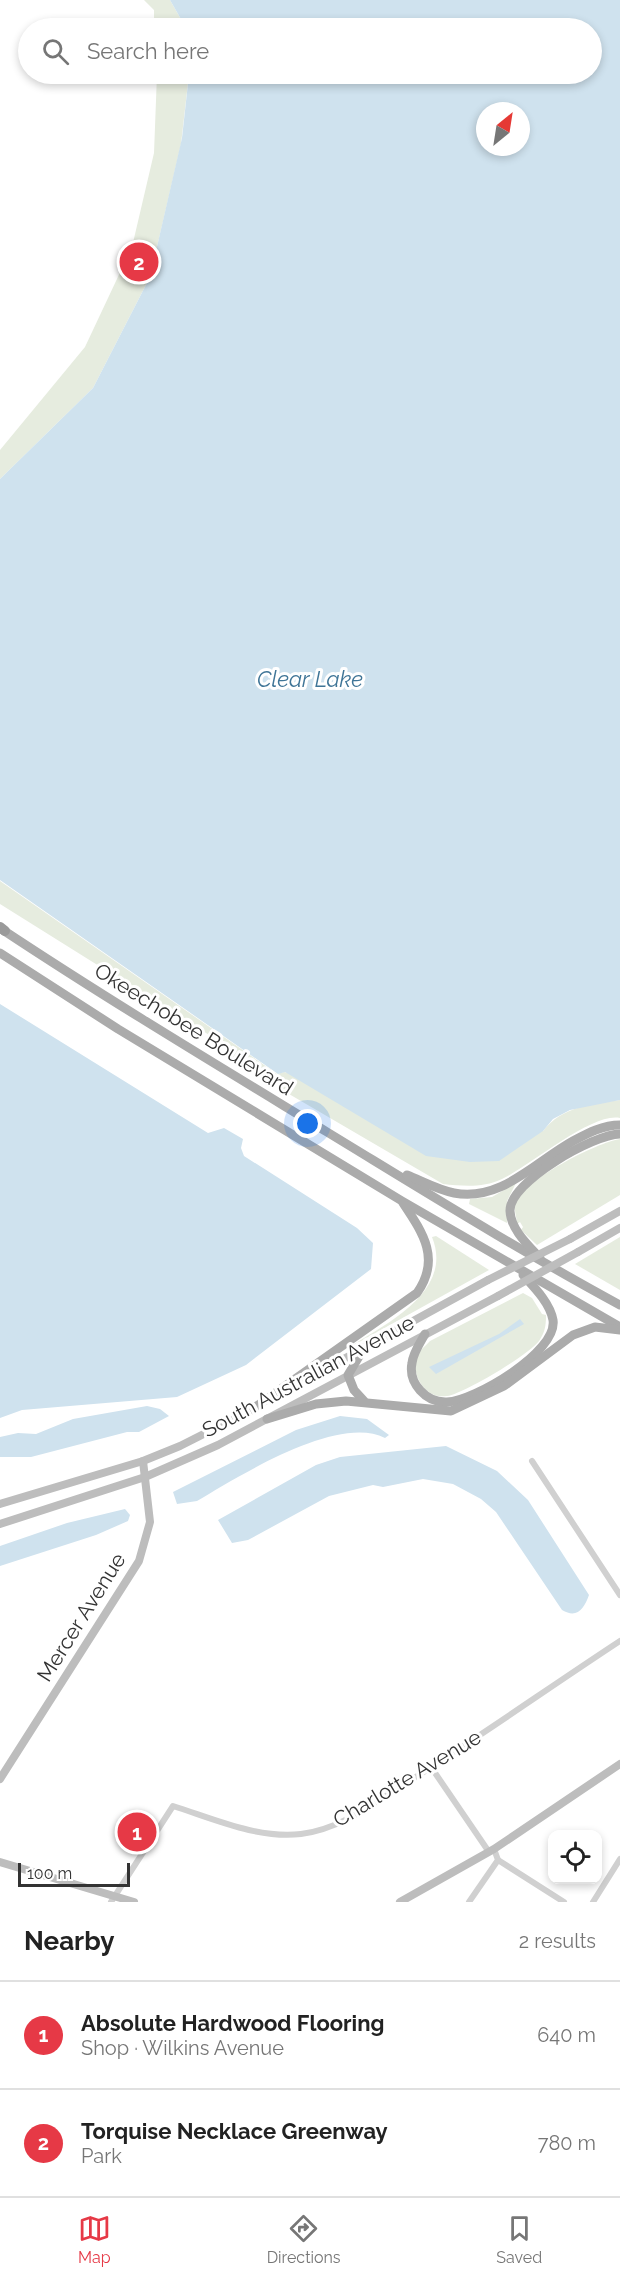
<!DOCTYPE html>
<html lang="en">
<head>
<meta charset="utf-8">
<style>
  body { margin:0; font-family:Raleway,sans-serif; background:#f6f6f6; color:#222 }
  .controls { position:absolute; right:18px; bottom:18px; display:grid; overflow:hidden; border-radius:12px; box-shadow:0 3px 9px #0003 }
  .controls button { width:54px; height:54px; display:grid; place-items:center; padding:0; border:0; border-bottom:2px solid #e0e0e0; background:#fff; color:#222; font:30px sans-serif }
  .compass { position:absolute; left:476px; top:102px; width:54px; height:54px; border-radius:50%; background:#fff; box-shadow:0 3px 9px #0003; rotate:30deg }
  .scale { position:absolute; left:18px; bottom:15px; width:112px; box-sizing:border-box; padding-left:6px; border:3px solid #333; border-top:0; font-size:16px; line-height:21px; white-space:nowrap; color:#333; -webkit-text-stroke:4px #fff; paint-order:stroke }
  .you { position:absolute; left:308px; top:1124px; width:21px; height:21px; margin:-15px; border:4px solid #fff; border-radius:50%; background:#1a73e8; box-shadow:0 0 0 9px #1a73e833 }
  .badge { display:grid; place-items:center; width:39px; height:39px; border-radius:50%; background:#e63946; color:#fff; font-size:20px; font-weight:700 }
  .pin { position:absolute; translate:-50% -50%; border:3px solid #fff; box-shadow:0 2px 6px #0006 }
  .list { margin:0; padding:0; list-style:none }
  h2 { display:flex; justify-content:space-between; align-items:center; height:78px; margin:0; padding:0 24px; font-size:26px }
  h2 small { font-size:20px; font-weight:400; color:#767676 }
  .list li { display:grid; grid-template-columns:39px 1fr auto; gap:18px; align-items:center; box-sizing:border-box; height:108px; padding:0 24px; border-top:2px solid #e0e0e0 }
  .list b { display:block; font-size:22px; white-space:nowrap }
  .list p { margin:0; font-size:20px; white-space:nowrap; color:#767676 }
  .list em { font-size:20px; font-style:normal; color:#767676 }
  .icon { flex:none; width:33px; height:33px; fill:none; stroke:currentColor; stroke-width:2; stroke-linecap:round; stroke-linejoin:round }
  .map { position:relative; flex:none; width:620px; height:1902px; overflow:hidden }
  .search { position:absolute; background:#fff; box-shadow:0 3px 9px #0003; left:18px; right:18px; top:18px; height:66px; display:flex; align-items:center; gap:15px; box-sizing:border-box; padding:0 21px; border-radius:33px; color:#767676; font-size:22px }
  .sheet { height:294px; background:#fff }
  nav { display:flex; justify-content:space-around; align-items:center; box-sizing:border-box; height:84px; border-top:2px solid #e0e0e0; background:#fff; font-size:16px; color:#767676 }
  nav a { display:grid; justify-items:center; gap:3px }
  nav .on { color:#e63946 }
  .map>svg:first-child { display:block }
</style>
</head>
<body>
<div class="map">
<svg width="620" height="1902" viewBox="0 0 620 1902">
  <rect width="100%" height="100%" fill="#fff"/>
  <!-- green -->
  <g fill="#e6ecdf">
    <polygon points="144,0 170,0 186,28 154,28 154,10"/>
    <polygon points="157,74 189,74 181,144 150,277 93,388 0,479 0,450 85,347 132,247 154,153"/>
    <path d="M0,881L277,1074L284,1072L543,1131C562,1107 590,1104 620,1100V1118C592,1112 530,1166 502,1179C483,1188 463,1186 443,1184L277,1087L229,1055L222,1043L0,904Z"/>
    <path d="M620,1139V1195L537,1245L521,1230L523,1227L520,1222L517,1224C517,1218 514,1210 515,1205C520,1181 598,1142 620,1139Z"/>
    <polygon points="516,1183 507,1201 507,1223 469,1204 470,1199 492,1197"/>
    <path d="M436,1236L489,1270L343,1351C381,1326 455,1294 432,1237Z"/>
    <polygon points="620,1237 620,1290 575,1264"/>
    <path d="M523,1293L532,1298L542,1314L546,1315C546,1326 545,1332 539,1341C530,1354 463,1394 447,1396C424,1400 407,1370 420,1351C423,1348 427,1344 430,1341Z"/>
  </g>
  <!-- water -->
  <g fill="#cfe2ee" fill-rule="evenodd">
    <path d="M170,0H620V1100L570,1110L553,1119L543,1131L499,1161L470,1162L426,1156L285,1072L278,1074L0,880V479L93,388L150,277L182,138L189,74H592V28H186ZM485,111H521V147H485Z"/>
    <polygon points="0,1004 208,1133 224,1128 243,1139 241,1148 244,1156 357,1228 373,1243 371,1269 246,1365 177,1397 22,1410 0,1418"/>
    <polygon points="520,1319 524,1324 436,1374 429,1367 499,1334"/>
    <polygon points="147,1406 160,1409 169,1416 139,1432 127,1432 31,1457 0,1457 0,1437 18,1433 36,1434 73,1419"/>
    <path d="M340,1416L367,1419L389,1435L385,1438C338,1414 239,1476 197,1501L177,1504L173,1492L296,1430Z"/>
    <path d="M446,1446L497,1471L528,1500L589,1595C584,1609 577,1619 562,1610L496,1512L481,1499L453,1484L423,1479L383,1487L373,1485L329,1496L248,1540L232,1543L218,1520L316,1465L340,1457Z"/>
    <polygon points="125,1509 130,1515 128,1521 96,1535 0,1566 0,1546 67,1523"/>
  </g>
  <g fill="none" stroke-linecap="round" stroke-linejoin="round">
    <!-- street -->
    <g stroke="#d0d0d0" stroke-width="6">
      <polyline points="532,1461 620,1595"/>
      <polyline points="431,1767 489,1852"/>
      <polyline points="498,1860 564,1902"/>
      <path d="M111,1902L173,1806C214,1819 258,1839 301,1834C342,1829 377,1801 411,1780C482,1735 550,1687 620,1641"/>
      <polyline points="469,1902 498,1860 494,1849"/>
      <polyline points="593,1902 620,1859"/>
    </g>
    <!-- secondary -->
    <g stroke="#bdbdbd" stroke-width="8">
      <polyline points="570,1239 620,1211"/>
      <polyline points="578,1252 620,1228"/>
      <polyline points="278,1395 488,1280"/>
      <polyline points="0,1504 143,1461 180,1446 257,1407"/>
      <polyline points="0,1524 145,1477 218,1445 498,1296"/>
      <polyline points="0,1779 139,1561 150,1522 143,1461"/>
      <polyline points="0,1862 134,1902"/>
      <polyline points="400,1902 494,1849 620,1764"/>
    </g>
    <!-- primary -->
    <g stroke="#ababab" stroke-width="9">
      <path d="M0,928C107,999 217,1065 327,1132C424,1191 520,1251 620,1305"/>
      <polyline points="0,953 118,1029 402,1201 620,1327"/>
      <path d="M407,1175C422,1181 438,1190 454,1193C501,1202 535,1162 573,1141C588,1133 603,1125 620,1125"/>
      <path d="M540,1258C528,1245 511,1230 510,1211C509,1182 594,1134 620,1134"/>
      <path d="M425,1334C420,1343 413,1353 412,1363C408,1383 426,1403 447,1402C474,1401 558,1352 553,1320C550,1303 534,1287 523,1275"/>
      <polyline points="364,1348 348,1375 354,1390 364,1401"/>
      <path d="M251,1410L417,1293C441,1259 423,1233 403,1203"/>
      <polyline points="267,1419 316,1404 346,1401 451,1411 504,1386 573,1335 595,1327 620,1330"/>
    </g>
    <!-- highway -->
    <polyline stroke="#9a9a9a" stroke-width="10" points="0,927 5,931"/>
    <!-- secondary-bridge -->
    <g stroke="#bdbdbd" stroke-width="8">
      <polyline points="488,1280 570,1239"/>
      <polyline points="498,1296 578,1252"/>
    </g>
  </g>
  <g text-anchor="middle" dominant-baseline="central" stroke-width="6" stroke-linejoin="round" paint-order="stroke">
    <!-- street labels -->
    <g font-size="21" fill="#333" stroke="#fff">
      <text transform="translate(194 1029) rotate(32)">Okeechobee Boulevard</text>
      <text transform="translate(308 1376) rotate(-28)">South Australian Avenue</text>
      <text transform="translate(81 1617) rotate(-58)">Mercer Avenue</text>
      <text transform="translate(407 1778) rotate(-31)">Charlotte Avenue</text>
    </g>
    <!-- water labels -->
    <g font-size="22" font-style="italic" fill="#3f7597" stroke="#fff">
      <text x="310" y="679">Clear Lake</text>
    </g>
  </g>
</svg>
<div class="controls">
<button><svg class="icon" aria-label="locate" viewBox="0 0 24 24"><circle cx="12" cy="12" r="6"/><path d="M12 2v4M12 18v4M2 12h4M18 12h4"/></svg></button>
</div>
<svg class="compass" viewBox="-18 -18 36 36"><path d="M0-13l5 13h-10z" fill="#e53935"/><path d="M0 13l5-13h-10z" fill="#767676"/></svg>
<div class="scale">100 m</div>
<div class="you"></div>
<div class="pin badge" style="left:137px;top:1832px">1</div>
<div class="pin badge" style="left:139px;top:262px">2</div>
<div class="search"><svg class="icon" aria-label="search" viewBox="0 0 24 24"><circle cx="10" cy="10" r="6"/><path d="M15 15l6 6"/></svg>Search here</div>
</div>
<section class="sheet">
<h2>Nearby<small>2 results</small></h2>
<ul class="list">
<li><span class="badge">1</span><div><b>Absolute Hardwood Flooring</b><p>Shop · Wilkins Avenue</p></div><em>640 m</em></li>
<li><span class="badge">2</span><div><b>Torquise Necklace Greenway</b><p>Park</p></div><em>780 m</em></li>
</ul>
</section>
<nav>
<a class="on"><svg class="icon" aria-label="map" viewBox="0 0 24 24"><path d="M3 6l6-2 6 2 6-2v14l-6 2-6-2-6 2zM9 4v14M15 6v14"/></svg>Map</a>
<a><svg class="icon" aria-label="directions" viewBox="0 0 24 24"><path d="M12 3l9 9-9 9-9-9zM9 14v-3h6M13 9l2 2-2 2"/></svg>Directions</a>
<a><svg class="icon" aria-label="saved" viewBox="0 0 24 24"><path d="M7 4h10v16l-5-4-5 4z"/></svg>Saved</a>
</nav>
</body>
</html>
